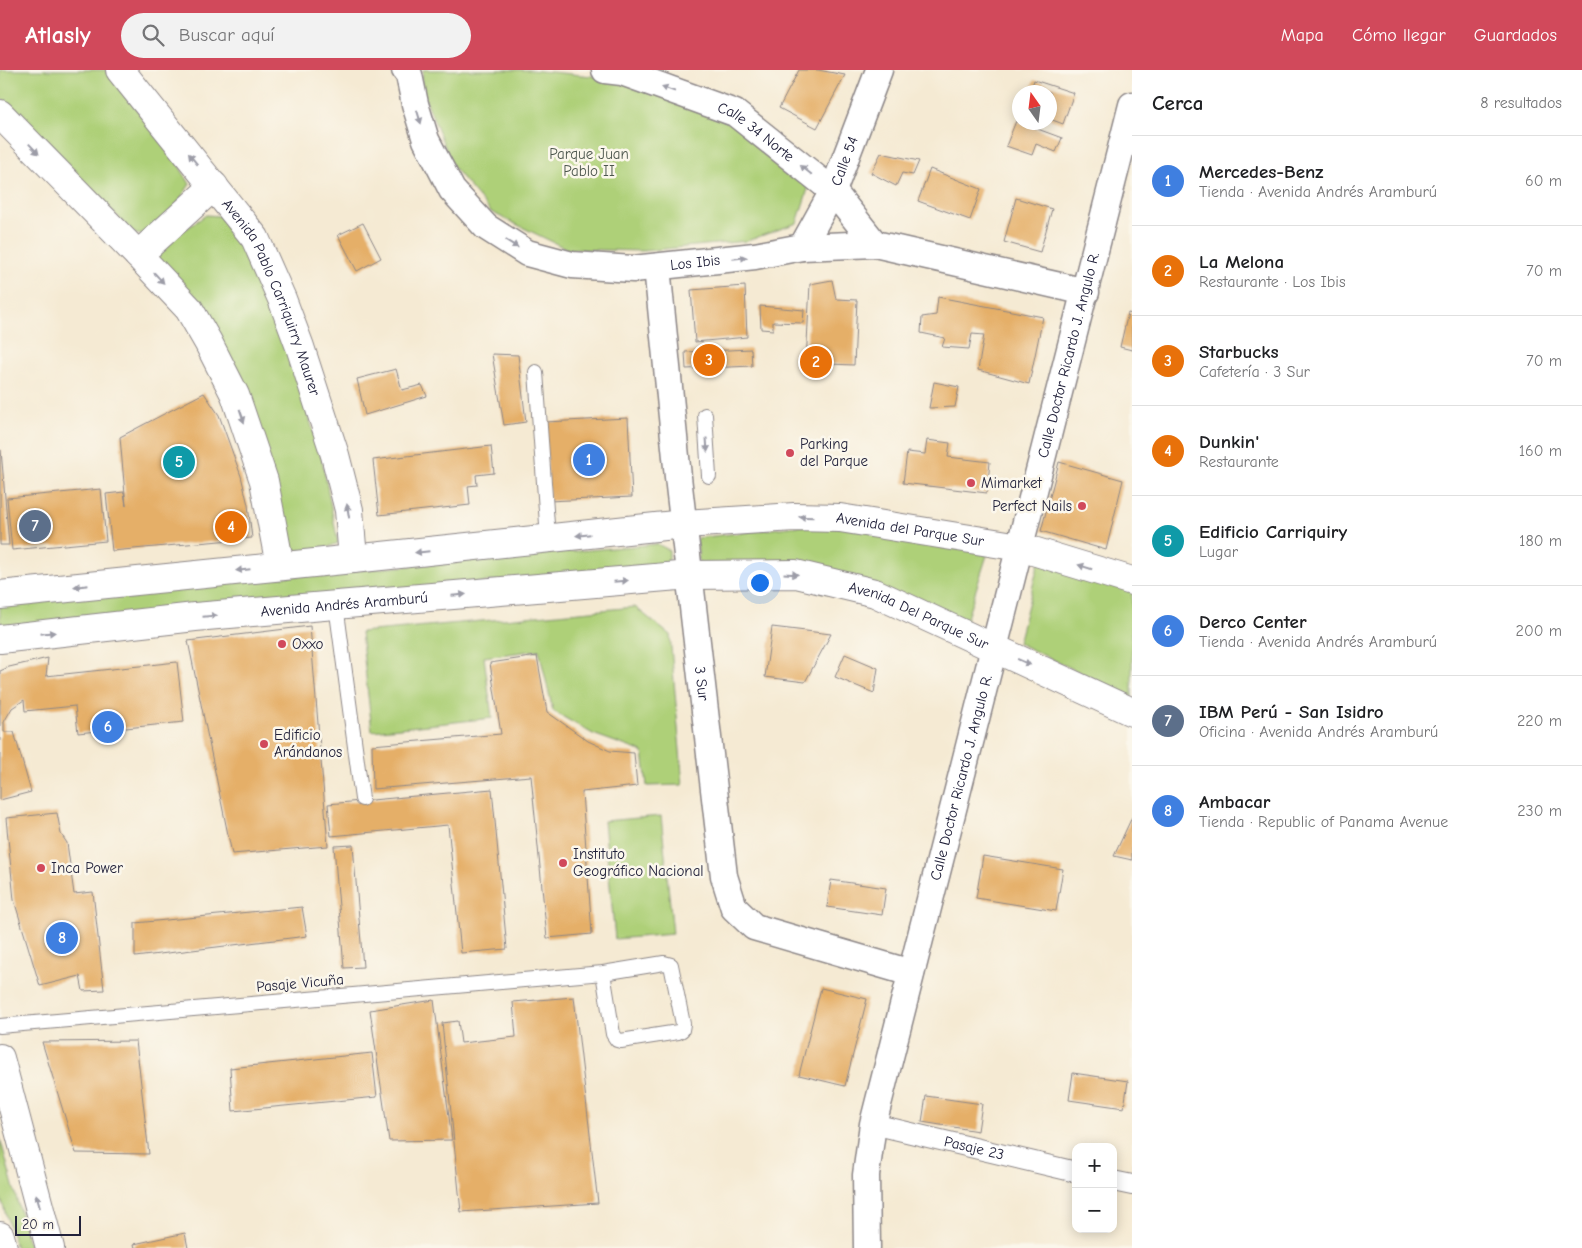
<!DOCTYPE html>
<html lang="es">
<head>
<meta charset="utf-8">
<style>
  body { margin:0; font-family:"Comic Neue",sans-serif; background:#f2f2f2; color:#202124 }
  .controls { position:absolute; right:15px; bottom:15px; display:grid; overflow:hidden; border-radius:10px; box-shadow:0 2px 12px #0003 }
  .controls button { width:45px; height:45px; display:grid; place-items:center; padding:0; border:0; border-bottom:1px solid #e0e0e0; background:#fff; color:#202124; font:25px sans-serif }
  .compass { position:absolute; left:1012px; top:15px; width:45px; height:45px; border-radius:50%; background:#fff; box-shadow:0 2px 12px #0003; rotate:346deg }
  .scale { position:absolute; left:15px; bottom:12px; width:66px; box-sizing:border-box; padding-left:5px; border:2px solid #22223b; border-top:0; font-size:14px; line-height:18px; white-space:nowrap; color:#22223b; -webkit-text-stroke:4px #fbf7ec; paint-order:stroke }
  .you { position:absolute; left:759px; top:512px; width:18px; height:18px; margin:-12px; border:4px solid #fff; border-radius:50%; background:#1a73e8; box-shadow:0 0 0 8px #1a73e833 }
  .badge { display:grid; place-items:center; width:32px; height:32px; border-radius:50%; background:#d1495b; color:#fff; font-size:16px; font-weight:700 }
  .pin { position:absolute; translate:-50% -50%; border:2px solid #fff; box-shadow:0 1px 5px #0006 }
  .list { margin:0; padding:0; list-style:none }
  h2 { display:flex; justify-content:space-between; align-items:center; height:65px; margin:0; padding:0 20px; font-size:21px }
  h2 small { font-size:16px; font-weight:400; color:#757577 }
  .list li { display:grid; grid-template-columns:32px 1fr auto; gap:15px; align-items:center; box-sizing:border-box; height:90px; padding:0 20px; border-top:1px solid #e0e0e0 }
  .list b { display:block; font-size:19px; white-space:nowrap }
  .list p { margin:0; font-size:16px; white-space:nowrap; color:#757577 }
  .list em { font-size:16px; font-style:normal; color:#757577 }
  .icon { flex:none; width:28px; height:28px; fill:none; stroke:currentColor; stroke-width:2; stroke-linecap:round; stroke-linejoin:round }
  .map { position:relative; flex:none; width:1132px; height:1178px; overflow:hidden }
  header { display:flex; align-items:center; gap:30px; box-sizing:border-box; height:70px; padding:0 25px; background:#d1495b; color:#fff }
  header strong { font-size:24px }
  nav { display:flex; gap:28px; margin-inline-start:auto; font-size:18px }
  .search { width:350px; height:45px; background:#f2f2f2; display:flex; align-items:center; gap:12px; box-sizing:border-box; padding:0 18px; border-radius:28px; color:#757577; font-size:19px }
  main { display:flex }
  aside { flex:1; background:#fff }
  .map>svg:first-child { display:block }
</style>
</head>
<body>
<header>
<strong>Atlasly</strong>
<div class="search"><svg class="icon" aria-label="search" viewBox="0 0 24 24"><circle cx="10" cy="10" r="6"/><path d="M15 15l6 6"/></svg>Buscar aquí</div>
<nav><a>Mapa</a><a>Cómo llegar</a><a>Guardados</a></nav>
</header>
<main>
<div class="map">
<svg width="1132" height="1178" viewBox="0 0 1132 1178">
  <rect width="100%" height="100%" fill="#fbf7ec"/>
  <filter id="ink" filterUnits="userSpaceOnUse"><feTurbulence type="fractalNoise" baseFrequency=".02" numOctaves="2"/><feDisplacementMap in="SourceGraphic" scale="10" xChannelSelector="R" yChannelSelector="G"/><feConvolveMatrix kernelMatrix="1 2 1 2 8 2 1 2 1" color-interpolation-filters="sRGB"/></filter>
  <filter id="wash" filterUnits="userSpaceOnUse"><feTurbulence type="fractalNoise" baseFrequency=".0096" numOctaves="4" result="noise"/><feDisplacementMap in="SourceGraphic" scale="20" xChannelSelector="R" yChannelSelector="G"/><feGaussianBlur stdDeviation="1.12" result="paint"/><feColorMatrix in="noise" values="0 0 0 0 0 0 0 0 0 0 0 0 0 0 0 0 0 1.4 0 .05"/><feComposite in="paint" operator="in"/></filter>
  <g filter="url(#wash)">
    <rect width="100%" height="100%" fill="#f5ead3"/>
    <!-- green -->
    <g fill="#aed078" stroke="#68795a">
      <polygon points="0,0 106,0 171,83 190,114 175,137 150,165 135,164 0,27"/>
      <polygon points="423,0 530,0 633,10 734,55 801,104 808,119 797,153 747,171 643,181 567,179 491,142 453,97 421,18"/>
      <path d="M206,145L220,146L273,229L322,390L338,473C324,479 307,486 293,479L156,186L167,172Z"/>
      <polygon points="797,456 843,457 988,482 965,554 699,494 697,468"/>
      <polygon points="657,474 669,480 669,489 667,494 0,560 0,533 1,532"/>
      <polygon points="1039,492 1132,522 1132,627 1018,573"/>
      <polygon points="635,537 670,565 683,715 647,716 643,682 593,664 553,641 539,580 484,587 492,648 372,661 361,562"/>
      <polygon points="661,746 673,864 615,869 604,751"/>
      <polygon points="0,1068 30,1178 16,1178 0,1125"/>
    </g>
    <g id="blocks">
      <!-- building -->
      <g fill="#e5af67">
        <polygon points="799,0 818,0 845,5 817,58 779,38"/>
        <polygon points="1034,10 1074,23 1063,54 1050,49 1050,22 1030,22"/>
        <polygon points="1016,51 1062,68 1056,82 1036,74 1032,85 1006,76"/>
        <polygon points="881,83 919,91 913,105 902,103 896,116 871,103"/>
        <polygon points="930,99 981,119 970,150 918,131"/>
        <polygon points="1016,128 1052,139 1040,182 1004,172"/>
        <polygon points="363,153 381,188 357,201 338,165"/>
        <polygon points="832,210 836,229 857,230 854,295 806,293 810,214"/>
        <polygon points="745,216 747,267 695,272 691,220"/>
        <polygon points="938,227 1043,247 1029,314 978,300 984,265 972,264 969,279 942,277 945,268 921,263 922,247 936,245"/>
        <polygon points="760,236 804,240 803,253 773,252 773,260 761,259"/>
        <polygon points="1128,243 1132,244 1132,280 1120,277"/>
        <polygon points="751,279 752,296 686,299 685,282"/>
        <polygon points="492,284 518,285 526,352 504,355"/>
        <polygon points="396,299 402,320 422,315 427,326 365,345 357,309"/>
        <polygon points="934,312 959,317 955,337 929,338"/>
        <polygon points="204,323 219,345 241,406 248,435 252,468 112,481 106,424 124,422 126,436 120,367"/>
        <polygon points="628,348 632,427 549,431 545,352"/>
        <polygon points="927,370 950,373 948,387 990,392 987,423 903,413 907,382 925,384"/>
        <polygon points="491,376 494,403 476,405 477,415 468,416 470,435 379,445 373,390"/>
        <polygon points="0,380 1,380 9,475 0,475"/>
        <polygon points="1059,392 1123,410 1106,480 1041,461"/>
        <polygon points="101,419 106,471 12,480 7,428"/>
        <polygon points="310,556 328,776 232,784 188,571"/>
        <polygon points="772,557 831,564 805,612 765,607"/>
        <polygon points="845,584 878,598 874,623 835,607"/>
        <polygon points="537,586 547,642 588,671 610,681 634,683 637,716 582,722 592,864 547,868 531,706 373,719 372,675 501,664 490,593"/>
        <polygon points="48,588 46,606 177,592 184,652 78,663 75,636 25,641 24,630 12,638 4,652 4,662 14,662 31,722 0,730 0,601 9,597"/>
        <polygon points="492,719 507,879 461,883 448,755 331,766 328,734"/>
        <polygon points="57,743 61,764 67,773 74,824 93,822 104,920 83,921 80,906 40,916 14,830 6,748"/>
        <polygon points="1132,747 1132,790 1114,786"/>
        <polygon points="353,775 363,897 344,898 334,776"/>
        <polygon points="983,786 1063,799 1056,841 976,828"/>
        <polygon points="831,810 886,818 882,845 827,837"/>
        <polygon points="302,837 307,866 135,887 135,853"/>
        <polygon points="821,918 867,929 845,1016 799,1005"/>
        <polygon points="574,927 598,1133 461,1142 442,953 458,951 461,973 516,967 513,932"/>
        <polygon points="434,930 452,1070 389,1071 370,940"/>
        <polygon points="136,971 149,1084 76,1083 42,972"/>
        <polygon points="372,983 377,1027 233,1041 230,998"/>
        <polygon points="1073,1003 1128,1011 1124,1038 1069,1030"/>
        <polygon points="926,1026 982,1034 978,1061 922,1052"/>
        <polygon points="185,1163 188,1178 135,1178 134,1174"/>
      </g>
    </g>
  </g>
  <g filter="url(#ink)">
    <use href="#blocks" fill-opacity="0" stroke="#8c8687" stroke-width="1"/>
    <g fill="none" stroke-linecap="round" stroke-linejoin="round">
      <defs>
        <g id="service">
          <polyline points="536,302 548,468"/>
          <polyline points="705,345 709,406"/>
          <polyline points="336,535 362,729"/>
          <polyline points="0,956 603,903 664,893 671,895 683,954 682,960 678,962 621,971 617,970 613,964 603,903"/>
        </g>
        <g id="pedestrian">
          <path id="s1" d="M873,1054L1076,1102"/>
          <polyline points="1113,1111 1132,1115"/>
        </g>
        <g id="minor">
          <path id="s2" d="M405,0L409,5L415,34L426,70L452,120L486,157L527,183L572,195L633,199L755,186L802,177L875,174L1086,222"/>
          <path id="s3" d="M605,0L622,2L735,43L833,121L875,174"/>
          <path id="s4" d="M802,177L833,121L879,0"/>
          <path id="s5" d="M657,197L678,407L724,806L734,838L754,857L911,903"/>
          <path id="s6" d="M867,1178L866,1105L873,1054L1132,35"/>
        </g>
        <g id="secondary">
          <path id="s7" d="M120,0L255,168L282,229L300,277L335,385L349,440L353,489"/>
          <polyline points="0,44 138,185 189,239 208,272 235,325 264,411 280,496"/>
          <polyline points="138,185 214,116"/>
          <path id="s8" d="M0,525L353,489L684,454L794,447L840,448L1020,477L1132,511"/>
          <path id="s9" d="M0,569L195,547L690,505L796,504L875,523L1132,642"/>
        </g>
        <g id="primary">
          <polyline points="0,988 50,1178"/>
          <polyline points="0,1166 3,1178"/>
        </g>
      </defs>
      <!-- service casing -->
      <use href="#service" stroke="#8c8687" stroke-width="16"/>
      <!-- pedestrian casing -->
      <use href="#pedestrian" stroke="#8c8687" stroke-width="22"/>
      <!-- minor casing -->
      <use href="#minor" stroke="#8c8687" stroke-width="29"/>
      <!-- secondary casing -->
      <use href="#secondary" stroke="#8c8687" stroke-width="30"/>
      <!-- primary casing -->
      <use href="#primary" stroke="#8c8687" stroke-width="30"/>
      <!-- service -->
      <use href="#service" stroke="#fff" stroke-width="14"/>
      <!-- pedestrian -->
      <use href="#pedestrian" stroke="#fff" stroke-width="20"/>
      <!-- minor -->
      <use href="#minor" stroke="#fff" stroke-width="26"/>
      <!-- secondary -->
      <use href="#secondary" stroke="#fff" stroke-width="28"/>
      <!-- primary -->
      <use href="#primary" stroke="#fff" stroke-width="28"/>
    </g>
    <!-- one-way arrows -->
    <defs><path id="oneway-solid" d="M-6-.8H1V-3.2L6.5 0L1 3.2V.8H-6Z" transform="scale(1.25)"/></defs>
    <g fill="#9c9ca7">
      <use href="#oneway-solid" transform="translate(668 19) rotate(-160)"/>
      <use href="#oneway-solid" transform="translate(419 47) rotate(73)"/>
      <use href="#oneway-solid" transform="translate(34 79) rotate(46)"/>
      <use href="#oneway-solid" transform="translate(193 89) rotate(-129)"/>
      <use href="#oneway-solid" transform="translate(806 100) rotate(-141)"/>
      <use href="#oneway-solid" transform="translate(512 174) rotate(32)"/>
      <use href="#oneway-solid" transform="translate(740 188) rotate(-6)"/>
      <use href="#oneway-solid" transform="translate(159 208) rotate(47)"/>
      <use href="#oneway-solid" transform="translate(242 346) rotate(71)"/>
      <use href="#oneway-solid" transform="translate(707 375) rotate(86)"/>
      <use href="#oneway-solid" transform="translate(348 441) rotate(-99)"/>
      <use href="#oneway-solid" transform="translate(806 447) rotate(-179)"/>
      <use href="#oneway-solid" transform="translate(583 465) rotate(174)"/>
      <use href="#oneway-solid" transform="translate(422 482) rotate(174)"/>
      <use href="#oneway-solid" transform="translate(1085 497) rotate(-163)"/>
      <use href="#oneway-solid" transform="translate(243 500) rotate(174)"/>
      <use href="#oneway-solid" transform="translate(791 504) rotate(3)"/>
      <use href="#oneway-solid" transform="translate(621 511) rotate(-5)"/>
      <use href="#oneway-solid" transform="translate(81 516) rotate(174)"/>
      <use href="#oneway-solid" transform="translate(459 525) rotate(-5)"/>
      <use href="#oneway-solid" transform="translate(210 546) rotate(-5)"/>
      <use href="#oneway-solid" transform="translate(48 563) rotate(-6)"/>
      <use href="#oneway-solid" transform="translate(1024 592) rotate(24)"/>
      <use href="#oneway-solid" transform="translate(38 1131) rotate(-105)"/>
    </g>
  </g>
  <!-- markers -->
  <g fill="#d1495b" stroke="#fbf7ec" stroke-width="2">
    <circle cx="790" cy="383" r="5"/>
    <circle cx="971" cy="413" r="5"/>
    <circle cx="1082" cy="436" r="5"/>
    <circle cx="282" cy="574" r="5"/>
    <circle cx="264" cy="674" r="5"/>
    <circle cx="563" cy="793" r="5"/>
    <circle cx="41" cy="798" r="5"/>
  </g>
  <g text-anchor="middle" dominant-baseline="central" stroke-width="5" stroke-linejoin="round" paint-order="stroke">
    <!-- street labels -->
    <g font-size="15" fill="#22223b" stroke="#fbf7ec">
      <text stroke="none"><textPath href="#s3" startOffset="165">Calle 34 Norte</textPath></text>
      <text stroke="none"><textPath href="#s4" startOffset="96">Calle 54</textPath></text>
      <text stroke="none"><textPath href="#s2" startOffset="399">Los Ibis</textPath></text>
      <text stroke="none"><textPath href="#s7" startOffset="276">Avenida Pablo Carriquirry Maurer</textPath></text>
      <text stroke="none"><textPath href="#s6" startOffset="918">Calle Doctor Ricardo J. Angulo R.</textPath></text>
      <text stroke="none"><textPath href="#s8" startOffset="915">Avenida del Parque Sur</textPath></text>
      <text stroke="none"><textPath href="#s9" startOffset="346">Avenida Andrés Aramburú</textPath></text>
      <text stroke="none"><textPath href="#s9" startOffset="929">Avenida Del Parque Sur</textPath></text>
      <text stroke="none"><textPath href="#s5" startOffset="419">3 Sur</textPath></text>
      <text stroke="none"><textPath href="#s6" startOffset="482">Calle Doctor Ricardo J. Angulo R.</textPath></text>
      <text transform="translate(300 913) rotate(-5)">Pasaje Vicuña</text>
      <text stroke="none"><textPath href="#s1" startOffset="104">Pasaje 23</textPath></text>
    </g>
    <!-- park labels -->
    <g font-size="15" fill="#4c564d" stroke="#fbf7ec">
      <text x="589" y="84">Parque Juan<tspan x="589" dy="17">Pablo II</tspan></text>
    </g>
    <!-- poi labels -->
    <g font-size="15" fill="#22223b" stroke="#fbf7ec" text-anchor="start">
      <text x="800" y="374">Parking<tspan x="800" dy="17">del Parque</tspan></text>
      <text x="981" y="413">Mimarket</text>
      <text x="1072" y="436" text-anchor="end">Perfect Nails</text>
      <text x="292" y="574">Oxxo</text>
      <text x="274" y="665">Edificio<tspan x="274" dy="17">Arándanos</tspan></text>
      <text x="573" y="784">Instituto<tspan x="573" dy="17">Geográfico Nacional</tspan></text>
      <text x="51" y="798">Inca Power</text>
    </g>
  </g>
</svg>
<div class="controls">
<button>+</button>
<button>−</button>
</div>
<svg class="compass" viewBox="-18 -18 36 36"><path d="M0-13l5 13h-10z" fill="#e53935"/><path d="M0 13l5-13h-10z" fill="#757577"/></svg>
<div class="scale">20 m</div>
<div class="you"></div>
<div class="pin badge" style="left:589px;top:390px;background:#3f7fe0">1</div>
<div class="pin badge" style="left:816px;top:292px;background:#e8710a">2</div>
<div class="pin badge" style="left:709px;top:290px;background:#e8710a">3</div>
<div class="pin badge" style="left:231px;top:457px;background:#e8710a">4</div>
<div class="pin badge" style="left:179px;top:392px;background:#0f9aa8">5</div>
<div class="pin badge" style="left:108px;top:657px;background:#3f7fe0">6</div>
<div class="pin badge" style="left:35px;top:456px;background:#5c6f8a">7</div>
<div class="pin badge" style="left:62px;top:868px;background:#3f7fe0">8</div>
</div>
<aside>
<h2>Cerca<small>8 resultados</small></h2>
<ul class="list">
<li><span class="badge" style="background:#3f7fe0">1</span><div><b>Mercedes-Benz</b><p>Tienda · Avenida Andrés Aramburú</p></div><em>60 m</em></li>
<li><span class="badge" style="background:#e8710a">2</span><div><b>La Melona</b><p>Restaurante · Los Ibis</p></div><em>70 m</em></li>
<li><span class="badge" style="background:#e8710a">3</span><div><b>Starbucks</b><p>Cafetería · 3 Sur</p></div><em>70 m</em></li>
<li><span class="badge" style="background:#e8710a">4</span><div><b>Dunkin'</b><p>Restaurante</p></div><em>160 m</em></li>
<li><span class="badge" style="background:#0f9aa8">5</span><div><b>Edificio Carriquiry</b><p>Lugar</p></div><em>180 m</em></li>
<li><span class="badge" style="background:#3f7fe0">6</span><div><b>Derco Center</b><p>Tienda · Avenida Andrés Aramburú</p></div><em>200 m</em></li>
<li><span class="badge" style="background:#5c6f8a">7</span><div><b>IBM Perú - San Isidro</b><p>Oficina · Avenida Andrés Aramburú</p></div><em>220 m</em></li>
<li><span class="badge" style="background:#3f7fe0">8</span><div><b>Ambacar</b><p>Tienda · Republic of Panama Avenue</p></div><em>230 m</em></li>
</ul>
</aside>
</main>
</body>
</html>
